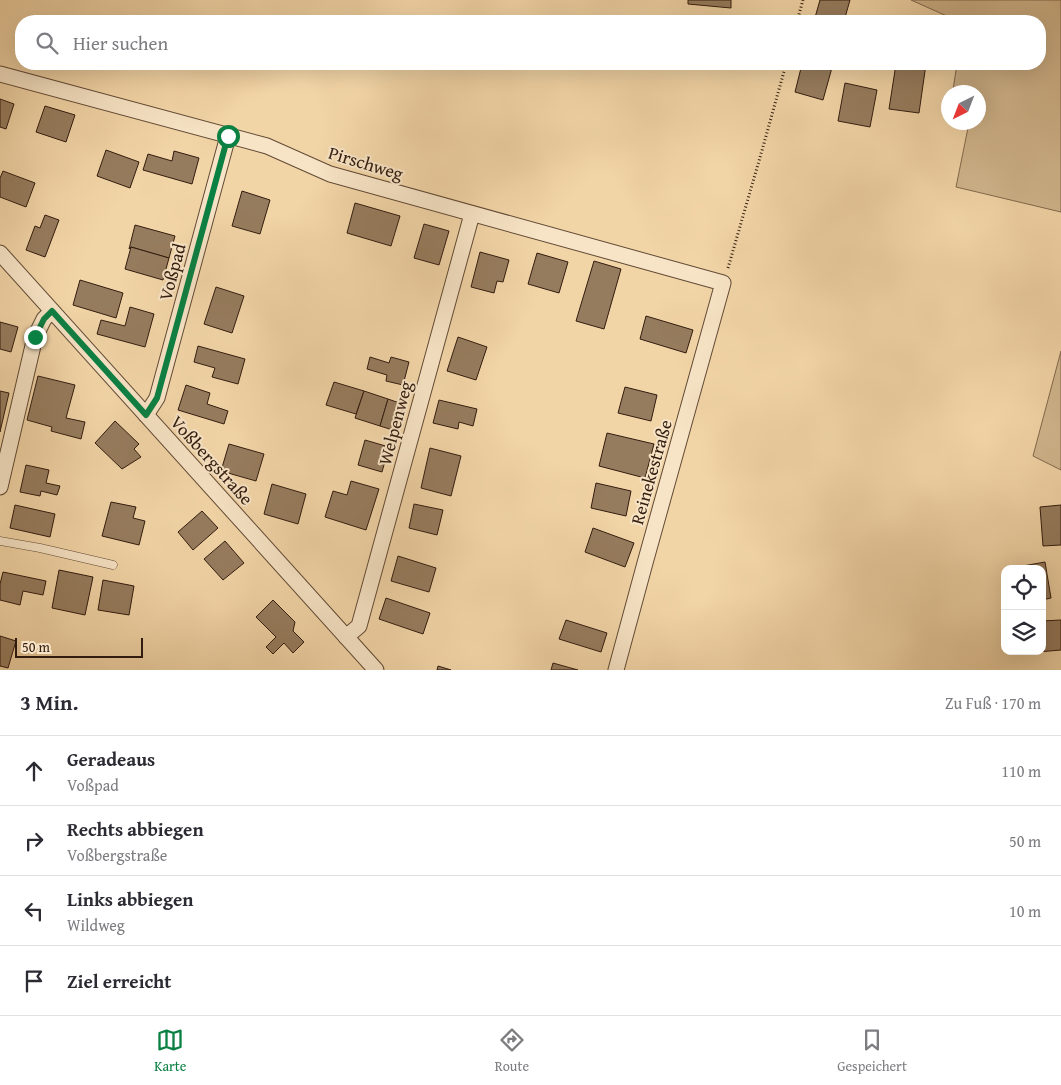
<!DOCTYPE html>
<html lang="de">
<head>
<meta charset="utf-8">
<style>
  body { margin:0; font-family:"Gentium Book Plus",serif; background:#f7f7f7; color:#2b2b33 }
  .controls { position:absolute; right:15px; bottom:15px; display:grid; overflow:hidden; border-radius:10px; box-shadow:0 5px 20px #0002 }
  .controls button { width:45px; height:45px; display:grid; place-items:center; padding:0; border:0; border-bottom:1px solid #e1e1e2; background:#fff; color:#2b2b33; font:25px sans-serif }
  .compass { position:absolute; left:941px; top:85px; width:45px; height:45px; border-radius:50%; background:#fff; box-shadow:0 5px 20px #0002; rotate:222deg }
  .scale { position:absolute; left:15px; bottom:12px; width:128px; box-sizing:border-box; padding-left:5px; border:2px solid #321c0f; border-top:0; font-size:14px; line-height:18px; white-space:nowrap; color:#321c0f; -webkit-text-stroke:4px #f7e4c6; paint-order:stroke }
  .stop { position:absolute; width:15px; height:15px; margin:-11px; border:4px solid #0b8043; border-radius:50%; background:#fff }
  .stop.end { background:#0b8043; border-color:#fff; box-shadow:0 1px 5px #0008 }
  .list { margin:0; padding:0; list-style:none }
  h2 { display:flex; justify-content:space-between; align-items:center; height:65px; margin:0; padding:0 20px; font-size:21px }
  h2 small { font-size:16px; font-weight:400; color:#7c7c81 }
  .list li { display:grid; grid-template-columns:32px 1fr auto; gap:15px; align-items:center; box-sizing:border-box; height:70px; padding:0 20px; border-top:1px solid #e1e1e2 }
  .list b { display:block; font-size:19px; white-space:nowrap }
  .list p { margin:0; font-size:16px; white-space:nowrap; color:#7c7c81 }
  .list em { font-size:16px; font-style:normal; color:#7c7c81 }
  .icon { flex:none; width:28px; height:28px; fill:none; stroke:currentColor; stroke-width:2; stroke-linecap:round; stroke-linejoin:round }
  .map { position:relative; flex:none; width:1061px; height:670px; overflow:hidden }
  .search { position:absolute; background:#fff; box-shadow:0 5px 20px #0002; left:15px; right:15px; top:15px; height:55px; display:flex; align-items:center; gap:12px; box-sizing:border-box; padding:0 18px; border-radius:20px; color:#7c7c81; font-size:19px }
  .sheet { height:345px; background:#fff }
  nav { display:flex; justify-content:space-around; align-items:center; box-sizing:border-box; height:70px; border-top:1px solid #e1e1e2; background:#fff; font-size:14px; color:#7c7c81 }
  nav a { display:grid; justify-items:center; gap:2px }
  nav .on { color:#0b8043 }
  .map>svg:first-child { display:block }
</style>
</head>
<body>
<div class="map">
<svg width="1061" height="670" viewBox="0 0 1061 670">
  <rect width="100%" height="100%" fill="#f2d5a7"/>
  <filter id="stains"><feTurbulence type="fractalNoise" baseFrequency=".004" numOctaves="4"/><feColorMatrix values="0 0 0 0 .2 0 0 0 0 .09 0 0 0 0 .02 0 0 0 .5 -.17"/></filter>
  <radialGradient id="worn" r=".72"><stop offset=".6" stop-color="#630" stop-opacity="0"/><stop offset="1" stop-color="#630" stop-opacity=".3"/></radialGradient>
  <!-- green -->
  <g fill="#d1b68d" stroke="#82694e">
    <polygon points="911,0 1061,0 1061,212 956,187 969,123 978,122 978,92 964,92 953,90 957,64 1040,64 1040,21 958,21"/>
    <polygon points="1061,351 1061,470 1033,456"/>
  </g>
  <!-- building -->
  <g fill="#967c5e" stroke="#321c0f">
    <polygon points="688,0 731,0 731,8 688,4"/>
    <polygon points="820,0 850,0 844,21 814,21"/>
    <polygon points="802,64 833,64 823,100 795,92"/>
    <polygon points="896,64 926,64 919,113 889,109"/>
    <polygon points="845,83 877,90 870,127 838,121"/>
    <polygon points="0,99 14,104 6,129 0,127"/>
    <polygon points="45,106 75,115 66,142 36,132"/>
    <polygon points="106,150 139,162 130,188 97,176"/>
    <polygon points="174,151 199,158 192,184 143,170 148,154 172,161"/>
    <polygon points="3,171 35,183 26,207 0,197 0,178"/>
    <polygon points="242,191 270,200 260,234 232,226"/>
    <polygon points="355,203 400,216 391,246 347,233"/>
    <polygon points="45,215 59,220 45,257 26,250 35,226 40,228"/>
    <polygon points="424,224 449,231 439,265 414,258"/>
    <polygon points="135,225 175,236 169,258 131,247 129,249"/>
    <polygon points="131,247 169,258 163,280 125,269"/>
    <polygon points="480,252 509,260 503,282 497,281 494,293 471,287"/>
    <polygon points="537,253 568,262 559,293 528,284"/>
    <polygon points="594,261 621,269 604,329 576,321"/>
    <polygon points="80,280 123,293 116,318 73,305"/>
    <polygon points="216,287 244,296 232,333 204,324"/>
    <polygon points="130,307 154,314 145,347 97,334 101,320 125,326"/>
    <polygon points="646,316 693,330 686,353 640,339"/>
    <polygon points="0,322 18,327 11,352 0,349"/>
    <polygon points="458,337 487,347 476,380 447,371"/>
    <polygon points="198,346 245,359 238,384 212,377 215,368 194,362"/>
    <polygon points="370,357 389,363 391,357 409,362 403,385 386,381 387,375 367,369"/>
    <polygon points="38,376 75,385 66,418 85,422 81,439 51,431 52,427 27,420"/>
    <polygon points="334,382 364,391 356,414 326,405"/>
    <polygon points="186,385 210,393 207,404 228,411 224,424 178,410"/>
    <polygon points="625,387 657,395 651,421 618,413"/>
    <polygon points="0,391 9,393 0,432"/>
    <polygon points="364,391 388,399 380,426 355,418"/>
    <polygon points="388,399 405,405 396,431 380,426"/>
    <polygon points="439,400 477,409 473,426 459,422 458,429 433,423"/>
    <polygon points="115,421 139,444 134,449 141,457 122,469 95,443"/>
    <polygon points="607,433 654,444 645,478 599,466"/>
    <polygon points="365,440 389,447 382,472 358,465"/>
    <polygon points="229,444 264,454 256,481 221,471"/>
    <polygon points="430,448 461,456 451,496 421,488"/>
    <polygon points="26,465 49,470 46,483 60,486 57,495 41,491 40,496 20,492"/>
    <polygon points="351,481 379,489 366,530 325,517 333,491 347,495"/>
    <polygon points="596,483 631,491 626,516 591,508"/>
    <polygon points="272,484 306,494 298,524 264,514"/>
    <polygon points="111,502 136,507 133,518 145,521 139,545 102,536"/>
    <polygon points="414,504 443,510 437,535 409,528"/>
    <polygon points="15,505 55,514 50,537 10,528"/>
    <polygon points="1061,505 1061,545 1043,546 1040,507"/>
    <polygon points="202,511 218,528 193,550 178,532"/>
    <polygon points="593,528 634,543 625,567 585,552"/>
    <polygon points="225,541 244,563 223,580 204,559"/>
    <polygon points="398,556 436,568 429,592 391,581"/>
    <polygon points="1045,562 1051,598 1042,600 1042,569 1013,569 1012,568"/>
    <polygon points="59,570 93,577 85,615 52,608"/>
    <polygon points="3,572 46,581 43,595 23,591 20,605 0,600 0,584"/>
    <polygon points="103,580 134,586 129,615 98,610"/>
    <polygon points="386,598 430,613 423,634 379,619"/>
    <polygon points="273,600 295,622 293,631 304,642 293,653 284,643 273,654 266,647 276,637 256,617"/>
    <polygon points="566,620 607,633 601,652 559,639"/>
    <polygon points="1061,620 1061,650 1026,653 1026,651 1042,651 1042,621"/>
    <polygon points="0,636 16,641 8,668 0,666"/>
    <polygon points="553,663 578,670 551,670"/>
    <polygon points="438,666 451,670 437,670"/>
  </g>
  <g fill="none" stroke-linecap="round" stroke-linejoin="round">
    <defs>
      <polyline id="lane" points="0,541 40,548 113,565"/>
      <g id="street">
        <polyline points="0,74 267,146 330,174 723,283 645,563 616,670"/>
        <polyline points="0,253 376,670"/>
        <polyline points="146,415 157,398 228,136"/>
        <polyline points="0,487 35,337 44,319 52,311"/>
        <polyline points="346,637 359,626 472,214"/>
      </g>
    </defs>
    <!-- lane casing -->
    <use href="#lane" stroke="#624a35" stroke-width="9"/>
    <!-- street casing -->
    <use href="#street" stroke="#624a35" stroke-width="17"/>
    <!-- path -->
    <g stroke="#321c0f" stroke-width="3" stroke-dasharray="1 2.5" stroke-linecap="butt">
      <polyline points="797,21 803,0"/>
      <polyline points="728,268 763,147 786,64"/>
    </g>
    <!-- lane -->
    <use href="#lane" stroke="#f7e4c6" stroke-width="8"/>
    <!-- street -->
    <use href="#street" stroke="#f7e4c6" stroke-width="15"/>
  </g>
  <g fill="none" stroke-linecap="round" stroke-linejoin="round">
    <!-- route -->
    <polyline stroke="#0b8043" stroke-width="6" points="35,337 44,319 52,311 146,415 157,398 228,136"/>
  </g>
  <g text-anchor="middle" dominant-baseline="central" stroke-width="4" stroke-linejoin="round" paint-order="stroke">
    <!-- street labels -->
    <g font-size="18" fill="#321c0f" stroke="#f7e4c6">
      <text transform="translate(366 163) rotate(17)">Pirschweg</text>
      <text transform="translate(172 272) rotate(-75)">Voßpad</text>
      <text transform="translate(395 423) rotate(-75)">Welpenweg</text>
      <text transform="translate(212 460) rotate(48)">Voßbergstraße</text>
      <text transform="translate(651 472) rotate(-74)">Reinekestraße</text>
    </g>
  </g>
  <rect width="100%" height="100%" filter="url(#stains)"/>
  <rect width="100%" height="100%" fill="url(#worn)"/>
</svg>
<div class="controls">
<button><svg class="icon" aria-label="locate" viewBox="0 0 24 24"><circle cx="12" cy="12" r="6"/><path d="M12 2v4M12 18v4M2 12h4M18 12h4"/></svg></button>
<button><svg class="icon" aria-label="layers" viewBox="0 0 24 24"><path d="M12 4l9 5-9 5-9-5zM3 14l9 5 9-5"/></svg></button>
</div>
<svg class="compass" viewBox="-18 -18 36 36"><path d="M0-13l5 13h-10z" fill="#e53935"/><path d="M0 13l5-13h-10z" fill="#7c7c81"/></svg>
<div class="scale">50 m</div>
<div class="stop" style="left:228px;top:136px"></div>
<div class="stop end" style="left:35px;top:337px"></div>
<div class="search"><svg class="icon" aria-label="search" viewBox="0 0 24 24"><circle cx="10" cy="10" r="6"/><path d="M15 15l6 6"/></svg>Hier suchen</div>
</div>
<section class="sheet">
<h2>3 Min.<small>Zu Fuß · 170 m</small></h2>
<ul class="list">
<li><svg class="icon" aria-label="ahead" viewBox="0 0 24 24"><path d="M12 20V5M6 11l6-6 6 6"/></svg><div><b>Geradeaus</b><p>Voßpad</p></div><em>110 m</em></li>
<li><svg class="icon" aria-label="right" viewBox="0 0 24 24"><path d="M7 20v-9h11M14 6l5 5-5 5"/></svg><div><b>Rechts abbiegen</b><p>Voßbergstraße</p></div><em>50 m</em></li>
<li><svg class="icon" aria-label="left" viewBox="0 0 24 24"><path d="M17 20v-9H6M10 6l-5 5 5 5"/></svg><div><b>Links abbiegen</b><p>Wildweg</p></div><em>10 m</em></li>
<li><svg class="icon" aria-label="arrive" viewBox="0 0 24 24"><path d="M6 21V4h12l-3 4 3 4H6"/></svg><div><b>Ziel erreicht</b></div></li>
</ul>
</section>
<nav>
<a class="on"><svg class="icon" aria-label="map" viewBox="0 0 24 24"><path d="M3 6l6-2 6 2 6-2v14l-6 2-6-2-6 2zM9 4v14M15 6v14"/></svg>Karte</a>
<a><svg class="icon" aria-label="directions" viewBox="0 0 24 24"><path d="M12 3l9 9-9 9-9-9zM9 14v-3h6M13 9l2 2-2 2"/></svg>Route</a>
<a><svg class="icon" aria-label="saved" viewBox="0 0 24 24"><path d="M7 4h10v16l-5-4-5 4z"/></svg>Gespeichert</a>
</nav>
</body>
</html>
